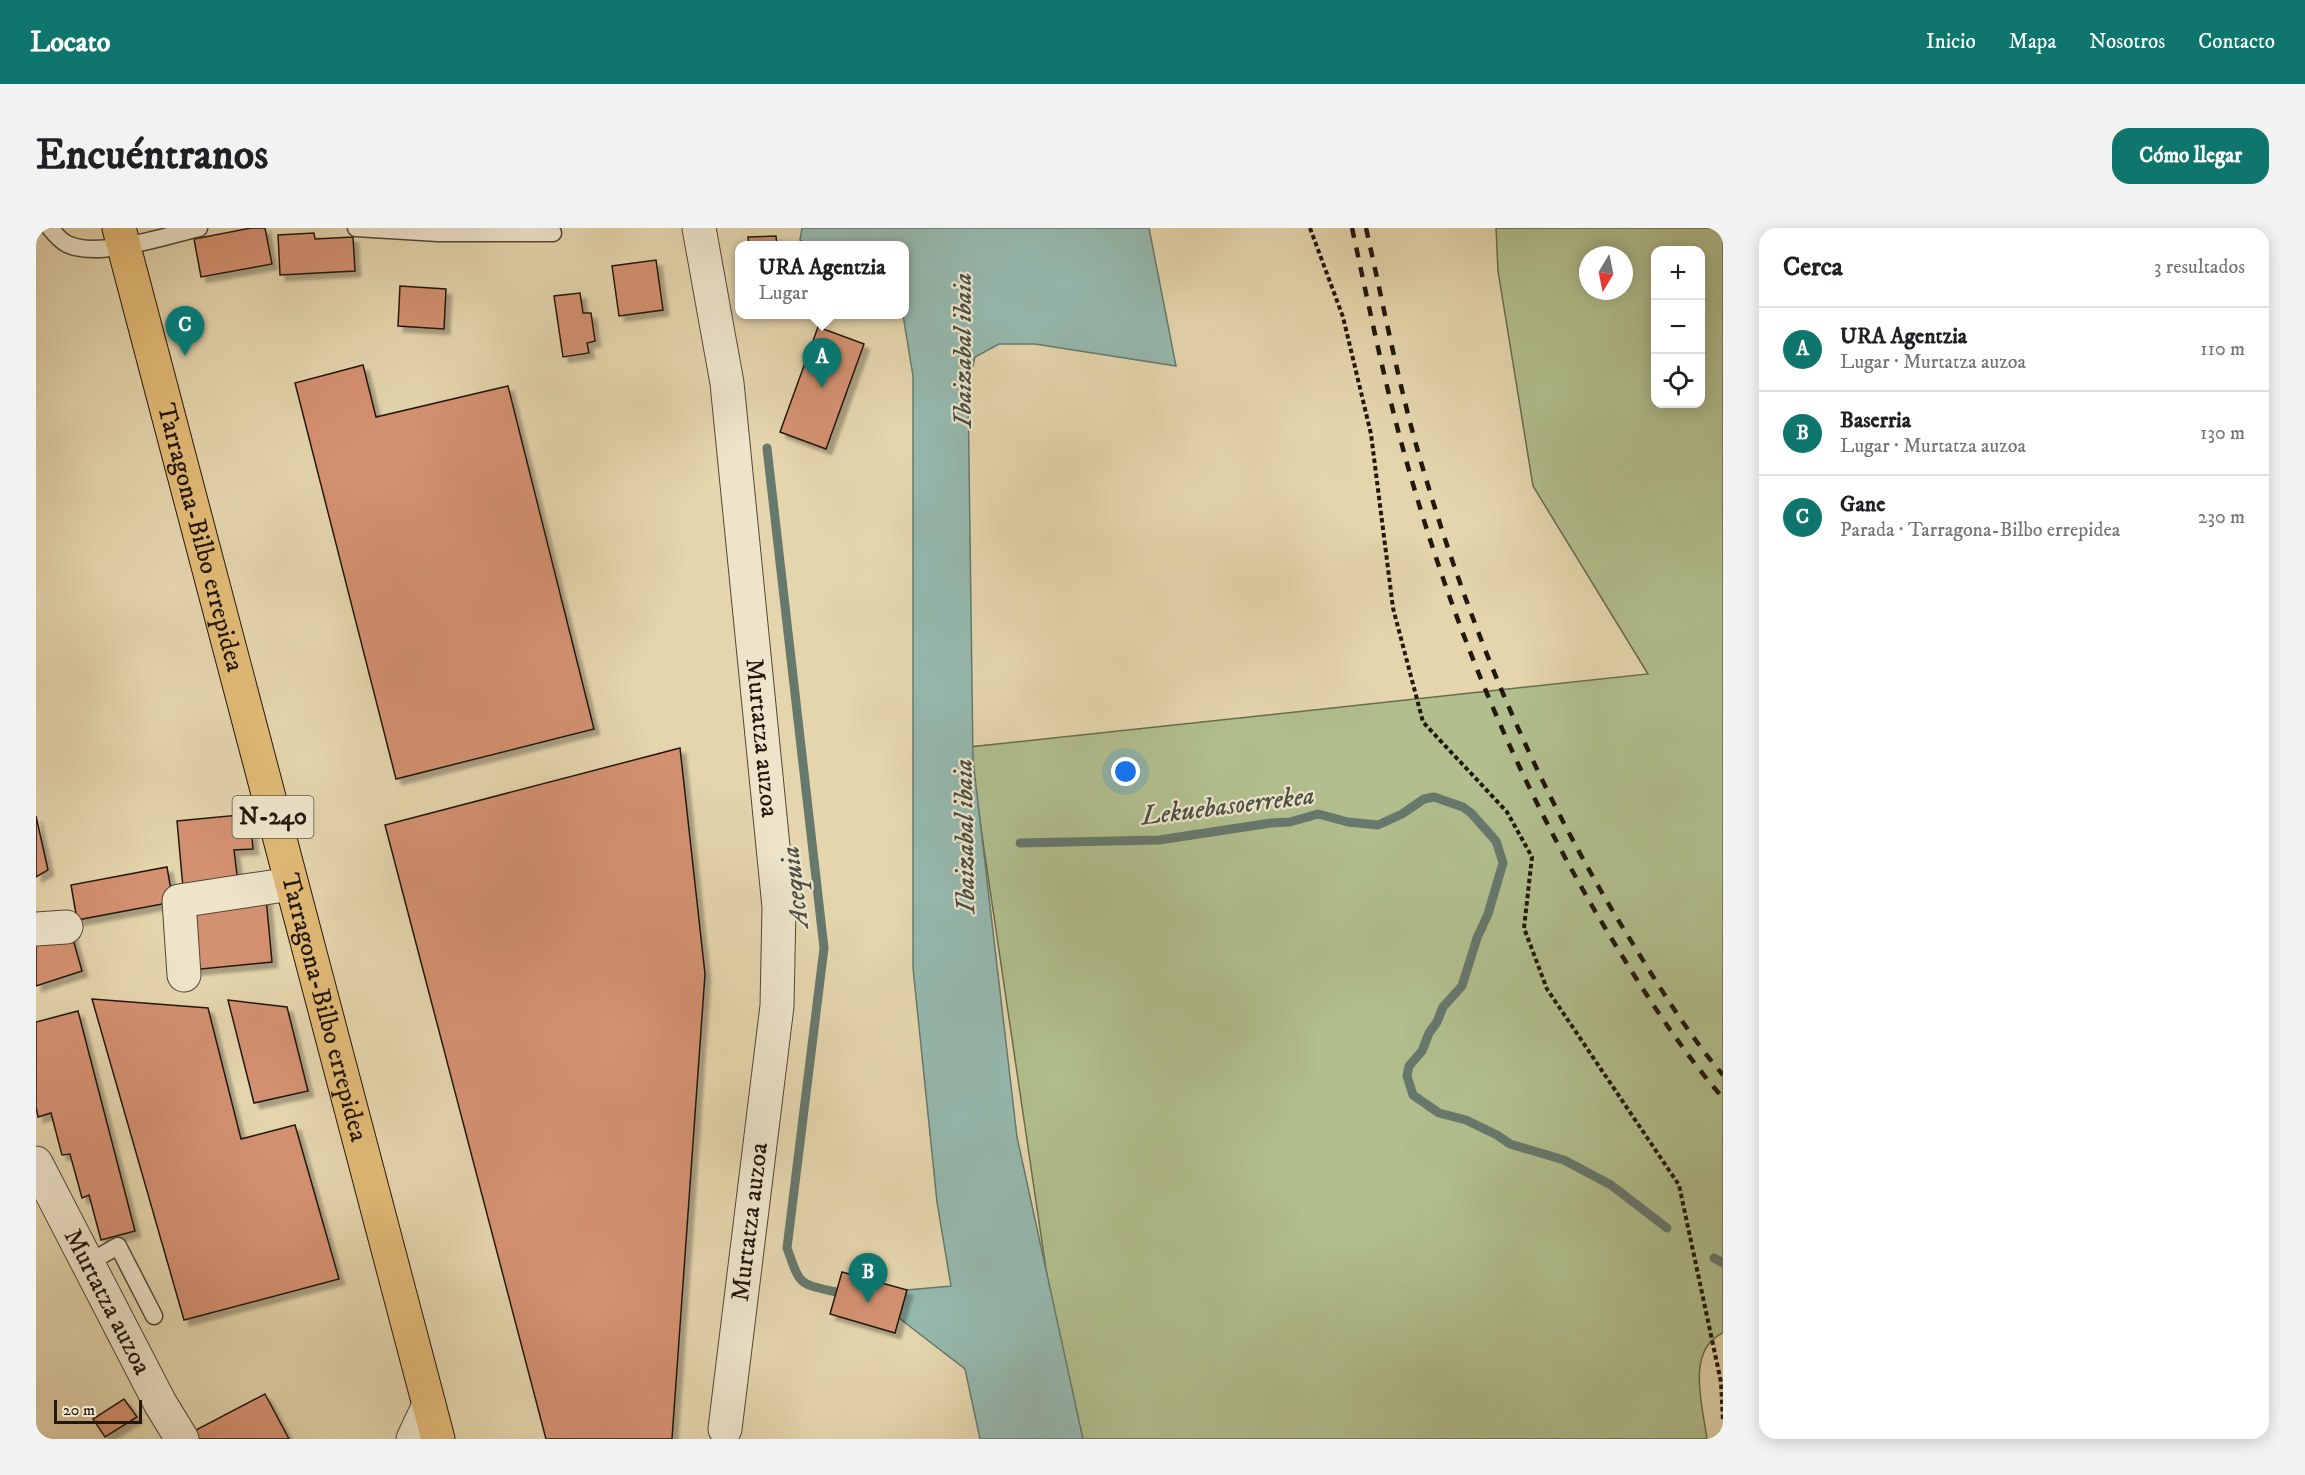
<!DOCTYPE html>
<html lang="es">
<head>
<meta charset="utf-8">
<style>
  body { margin:0; font-family:"IM FELL DW Pica",serif; background:#f2f2f2; color:#202124 }
  .controls { position:absolute; right:18px; top:18px; display:grid; overflow:hidden; border-radius:12px; box-shadow:0 3px 15px #0003 }
  .controls button { width:54px; height:54px; display:grid; place-items:center; padding:0; border:0; border-bottom:2px solid #e0e0e0; background:#fff; color:#202124; font:30px sans-serif }
  .compass { position:absolute; left:1543px; top:18px; width:54px; height:54px; border-radius:50%; background:#fff; box-shadow:0 3px 15px #0003; rotate:190deg }
  .scale { position:absolute; left:18px; bottom:15px; width:88px; box-sizing:border-box; padding-left:6px; border:3px solid #23180d; border-top:0; font-size:16px; line-height:21px; white-space:nowrap; color:#23180d; -webkit-text-stroke:4px #ede4ca; paint-order:stroke }
  .you { position:absolute; left:1090px; top:544px; width:21px; height:21px; margin:-15px; border:4px solid #fff; border-radius:50%; background:#1a73e8; box-shadow:0 0 0 9px #1a73e833 }
  .badge { display:grid; place-items:center; width:39px; height:39px; border-radius:50%; background:#0f766e; color:#fff; font-size:20px; font-weight:700 }
  .pin { position:absolute; translate:-50% -50px; filter:drop-shadow(0 2px 3px #0008) }
  .pin::after { content:''; position:absolute; top:32px; width:21px; height:18px; background:inherit; clip-path:polygon(0 0,100% 0,50% 100%) }
  .popup { position:absolute; left:699px; top:13px; width:174px; height:78px; box-sizing:border-box; display:grid; place-content:center; border-radius:12px; background:#fff; filter:drop-shadow(0 2px 4px #0005); font-size:20px; white-space:nowrap; color:#757577 }
  .popup b { font-size:22px; color:#202124 }
  .popup::after { content:''; position:absolute; left:50%; top:100%; margin-left:-12px; border:12px solid transparent; border-top-color:#fff }
  .list { margin:0; padding:0; list-style:none }
  h2 { display:flex; justify-content:space-between; align-items:center; height:78px; margin:0; padding:0 24px; font-size:26px }
  h2 small { font-size:20px; font-weight:400; color:#757577 }
  .list li { display:grid; grid-template-columns:39px 1fr auto; gap:18px; align-items:center; box-sizing:border-box; height:84px; padding:0 24px; border-top:2px solid #e0e0e0 }
  .list b { display:block; font-size:22px; white-space:nowrap }
  .list p { margin:0; font-size:20px; white-space:nowrap; color:#757577 }
  .list em { font-size:20px; font-style:normal; color:#757577 }
  .icon { flex:none; width:33px; height:33px; fill:none; stroke:currentColor; stroke-width:2; stroke-linecap:round; stroke-linejoin:round }
  .map { position:relative; flex:none; width:1687px; height:1211px; overflow:hidden; border-radius:18px }
  header { display:flex; align-items:center; gap:36px; box-sizing:border-box; height:84px; padding:0 30px; background:#0f766e; color:#fff }
  header strong { font-size:28px }
  nav { display:flex; gap:33px; margin-inline-start:auto; font-size:21px }
  .intro { display:flex; align-items:center; justify-content:space-between; box-sizing:border-box; height:144px; padding:0 36px }
  h1 { margin:0; font-size:42px }
  .button { padding:15px 27px; border-radius:18px; background:#0f766e; color:#fff; font-size:21px; font-weight:700 }
  main { display:flex; gap:36px; padding:0 36px }
  aside { flex:1; background:#fff; border-radius:18px; box-shadow:0 3px 15px #0003 }
  .map>svg:first-child { display:block }
</style>
</head>
<body>
<header>
<strong>Locato</strong>
<nav><a>Inicio</a><a>Mapa</a><a>Nosotros</a><a>Contacto</a></nav>
</header>
<div class="intro"><h1>Encuéntranos</h1><a class="button">Cómo llegar</a></div>
<main>
<div class="map">
<svg width="1687" height="1211" viewBox="0 0 1687 1211">
  <defs>
    <filter id="shadow"><feDropShadow dx="5.5" dy="5.5" stdDeviation="1.5" flood-color="#0004"/></filter>
  </defs>
  <rect width="100%" height="100%" fill="#e4d5ad"/>
  <filter id="stains"><feTurbulence type="fractalNoise" baseFrequency=".00333" numOctaves="4"/><feColorMatrix values="0 0 0 0 .2 0 0 0 0 .09 0 0 0 0 .02 0 0 0 .5 -.17"/></filter>
  <radialGradient id="worn" r=".72"><stop offset=".6" stop-color="#630" stop-opacity="0"/><stop offset="1" stop-color="#630" stop-opacity=".3"/></radialGradient>
  <!-- green -->
  <path fill="#b1be8d" stroke="#6a6b4d" stroke-width="1.5" fill-rule="evenodd" d="M1460,0H1687V1105C1649,1122 1667,1179 1671,1211H1035L933,519L1612,446L1497,258L1462,43ZM1620,22H1664V176H1620ZM1552,27H1588V63H1552Z"/>
  <!-- water -->
  <polygon fill="#95b8ad" stroke="#67786d" stroke-width="1.5" points="766,0 1113,0 1140,138 999,116 963,116 939,129 932,158 937,532 981,909 1047,1211 944,1211 929,1141 863,1090 871,1062 915,1058 901,974 877,740 877,148 867,87 868,18 773,17 764,12"/>
  <g fill="none" stroke-linecap="round" stroke-linejoin="round">
    <!-- stream -->
    <g stroke="#67786d" stroke-width="9">
      <path d="M731,220L788,720L751,1020C765,1058 761,1055 800,1064"/>
      <polyline points="984,615 1123,612 1235,595 1254,594 1282,586 1312,594 1342,597 1366,586 1388,571 1398,569 1427,579 1435,585 1460,613 1467,635 1452,686 1441,710 1426,758 1407,779 1401,794 1393,805 1386,823 1373,838 1371,848 1377,867 1403,885 1430,892 1461,907 1474,916 1528,932 1575,957 1631,1000"/>
      <polyline points="1678,1030 1687,1035"/>
    </g>
  </g>
  <!-- building -->
  <g fill="#d49171" stroke="#23180d" stroke-width="1.5" filter="url(#shadow)">
    <polygon points="215,0 229,0 236,36 165,49 158,11"/>
    <polygon points="278,5 279,11 317,9 319,43 244,47 242,7"/>
    <polygon points="740,8 741,18 713,18 712,9"/>
    <polygon points="620,32 627,82 583,88 576,38"/>
    <polygon points="364,58 410,61 408,101 362,98"/>
    <polygon points="544,65 547,85 555,85 559,113 551,115 553,125 527,129 518,68"/>
    <polygon points="782,99 828,116 790,221 744,204"/>
    <polygon points="327,137 340,189 472,158 558,501 360,551 259,155"/>
    <polygon points="644,520 669,746 636,1211 510,1211 349,597"/>
    <polygon points="214,586 217,621 198,622 202,655 147,660 141,593"/>
    <polygon points="0,588 12,642 0,649"/>
    <polygon points="131,639 137,674 41,692 35,657"/>
    <polygon points="230,670 236,734 155,742 149,678"/>
    <polygon points="35,704 46,743 0,758 0,708"/>
    <polygon points="56,771 172,780 205,911 259,897 303,1051 148,1092"/>
    <polygon points="192,772 251,779 272,863 218,875"/>
    <polygon points="42,783 99,1003 65,1012 53,967 46,970 34,926 26,927 15,885 2,889 0,879 0,794"/>
    <polygon points="806,1044 871,1062 859,1105 794,1086"/>
    <polygon points="229,1166 253,1211 162,1211 158,1203"/>
    <polygon points="88,1171 101,1189 69,1209 57,1191"/>
  </g>
  <g fill="none" stroke-linecap="round" stroke-linejoin="round">
    <defs>
      <g id="service">
        <path d="M14,0C18,5 25,13 31,16C61,31 130,8 163,0"/>
        <polyline points="320,0 402,5 517,5"/>
        <polyline points="52,1035 82,1018 118,1088"/>
      </g>
      <g id="minor">
        <path id="s1" d="M663,0L691,155L743,679L741,778L689,1201"/>
        <polyline points="0,701 30,699"/>
        <polyline points="148,747 143,673 255,656"/>
        <path id="s2" d="M0,935L124,1175L146,1211"/>
        <polyline points="377,1211 393,1177"/>
      </g>
      <g id="trunk">
        <path id="s3" d="M83,0L402,1211"/>
      </g>
    </defs>
    <!-- service casing -->
    <use href="#service" stroke="#534735" stroke-width="19"/>
    <!-- minor casing -->
    <use href="#minor" stroke="#534735" stroke-width="35"/>
    <!-- trunk casing -->
    <use href="#trunk" stroke="#23180d" stroke-width="35"/>
    <!-- path -->
    <polyline stroke="#23180d" stroke-width="4" stroke-dasharray="4.5 3" stroke-linecap="butt" points="1274,0 1307,89 1335,206 1357,380 1387,494 1471,584 1496,629 1488,700 1511,761 1643,957 1685,1154 1687,1194"/>
    <!-- service -->
    <use href="#service" stroke="#ede4ca" stroke-width="16"/>
    <!-- minor -->
    <use href="#minor" stroke="#ede4ca" stroke-width="33"/>
    <!-- trunk -->
    <use href="#trunk" stroke="#e2ba76" stroke-width="33"/>
    <!-- rail -->
    <g stroke="#23180d" stroke-width="4.5" stroke-dasharray="10 10" stroke-linecap="butt">
      <path d="M1316,0C1331,69 1345,138 1363,206C1410,383 1481,556 1577,713C1610,767 1645,822 1687,870"/>
      <path d="M1330,0C1346,71 1360,143 1379,213C1428,387 1497,555 1592,708C1621,755 1651,805 1687,847"/>
    </g>
  </g>
  <g text-anchor="middle" dominant-baseline="central" stroke-width="4.5" stroke-linejoin="round" paint-order="stroke">
    <!-- shield labels -->
    <rect fill="#ede4ca" stroke="#605546" stroke-width="1.5" x="196.5" y="568" width="81" height="42" rx="4.5"/>
    <g font-size="24" font-weight="bold" fill="#23180d">
      <text x="237" y="589">N-240</text>
    </g>
    <!-- street labels -->
    <g font-size="26" fill="#23180d" stroke="#ede4ca">
      <text stroke="none"><textPath href="#s3" startOffset="320">Tarragona-Bilbo errepidea</textPath></text>
      <text stroke="none"><textPath href="#s1" startOffset="514">Murtatza auzoa</textPath></text>
      <text stroke="none"><textPath href="#s3" startOffset="806">Tarragona-Bilbo errepidea</textPath></text>
      <text transform="translate(714 994) rotate(-83)">Murtatza auzoa</text>
      <text stroke="none"><textPath href="#s2" startOffset="156">Murtatza auzoa</textPath></text>
    </g>
    <!-- water labels -->
    <g font-size="27" font-style="italic" fill="#4b5045" stroke="#ede4ca">
      <text transform="translate(927 122) rotate(-90)">Ibaizabal ibaia</text>
      <text transform="translate(1192 578) rotate(-7)">Lekuebasoerrekea</text>
      <text transform="translate(929 608) rotate(-91)">Ibaizabal ibaia</text>
      <text transform="translate(759 659) rotate(-97)">Acequia</text>
    </g>
  </g>
  <rect width="100%" height="100%" filter="url(#stains)"/>
  <rect width="100%" height="100%" fill="url(#worn)"/>
</svg>
<div class="controls">
<button>+</button>
<button>−</button>
<button><svg class="icon" aria-label="locate" viewBox="0 0 24 24"><circle cx="12" cy="12" r="6"/><path d="M12 2v4M12 18v4M2 12h4M18 12h4"/></svg></button>
</div>
<svg class="compass" viewBox="-18 -18 36 36"><path d="M0-13l5 13h-10z" fill="#e53935"/><path d="M0 13l5-13h-10z" fill="#757577"/></svg>
<div class="scale">20 m</div>
<div class="you"></div>
<div class="pin badge" style="left:786px;top:160px">A</div>
<div class="popup"><b>URA Agentzia</b>Lugar</div>
<div class="pin badge" style="left:832px;top:1075px">B</div>
<div class="pin badge" style="left:149px;top:128px">C</div>
</div>
<aside>
<h2>Cerca<small>3 resultados</small></h2>
<ul class="list">
<li><span class="badge">A</span><div><b>URA Agentzia</b><p>Lugar · Murtatza auzoa</p></div><em>110 m</em></li>
<li><span class="badge">B</span><div><b>Baserria</b><p>Lugar · Murtatza auzoa</p></div><em>130 m</em></li>
<li><span class="badge">C</span><div><b>Gane</b><p>Parada · Tarragona-Bilbo errepidea</p></div><em>230 m</em></li>
</ul>
</aside>
</main>
</body>
</html>
